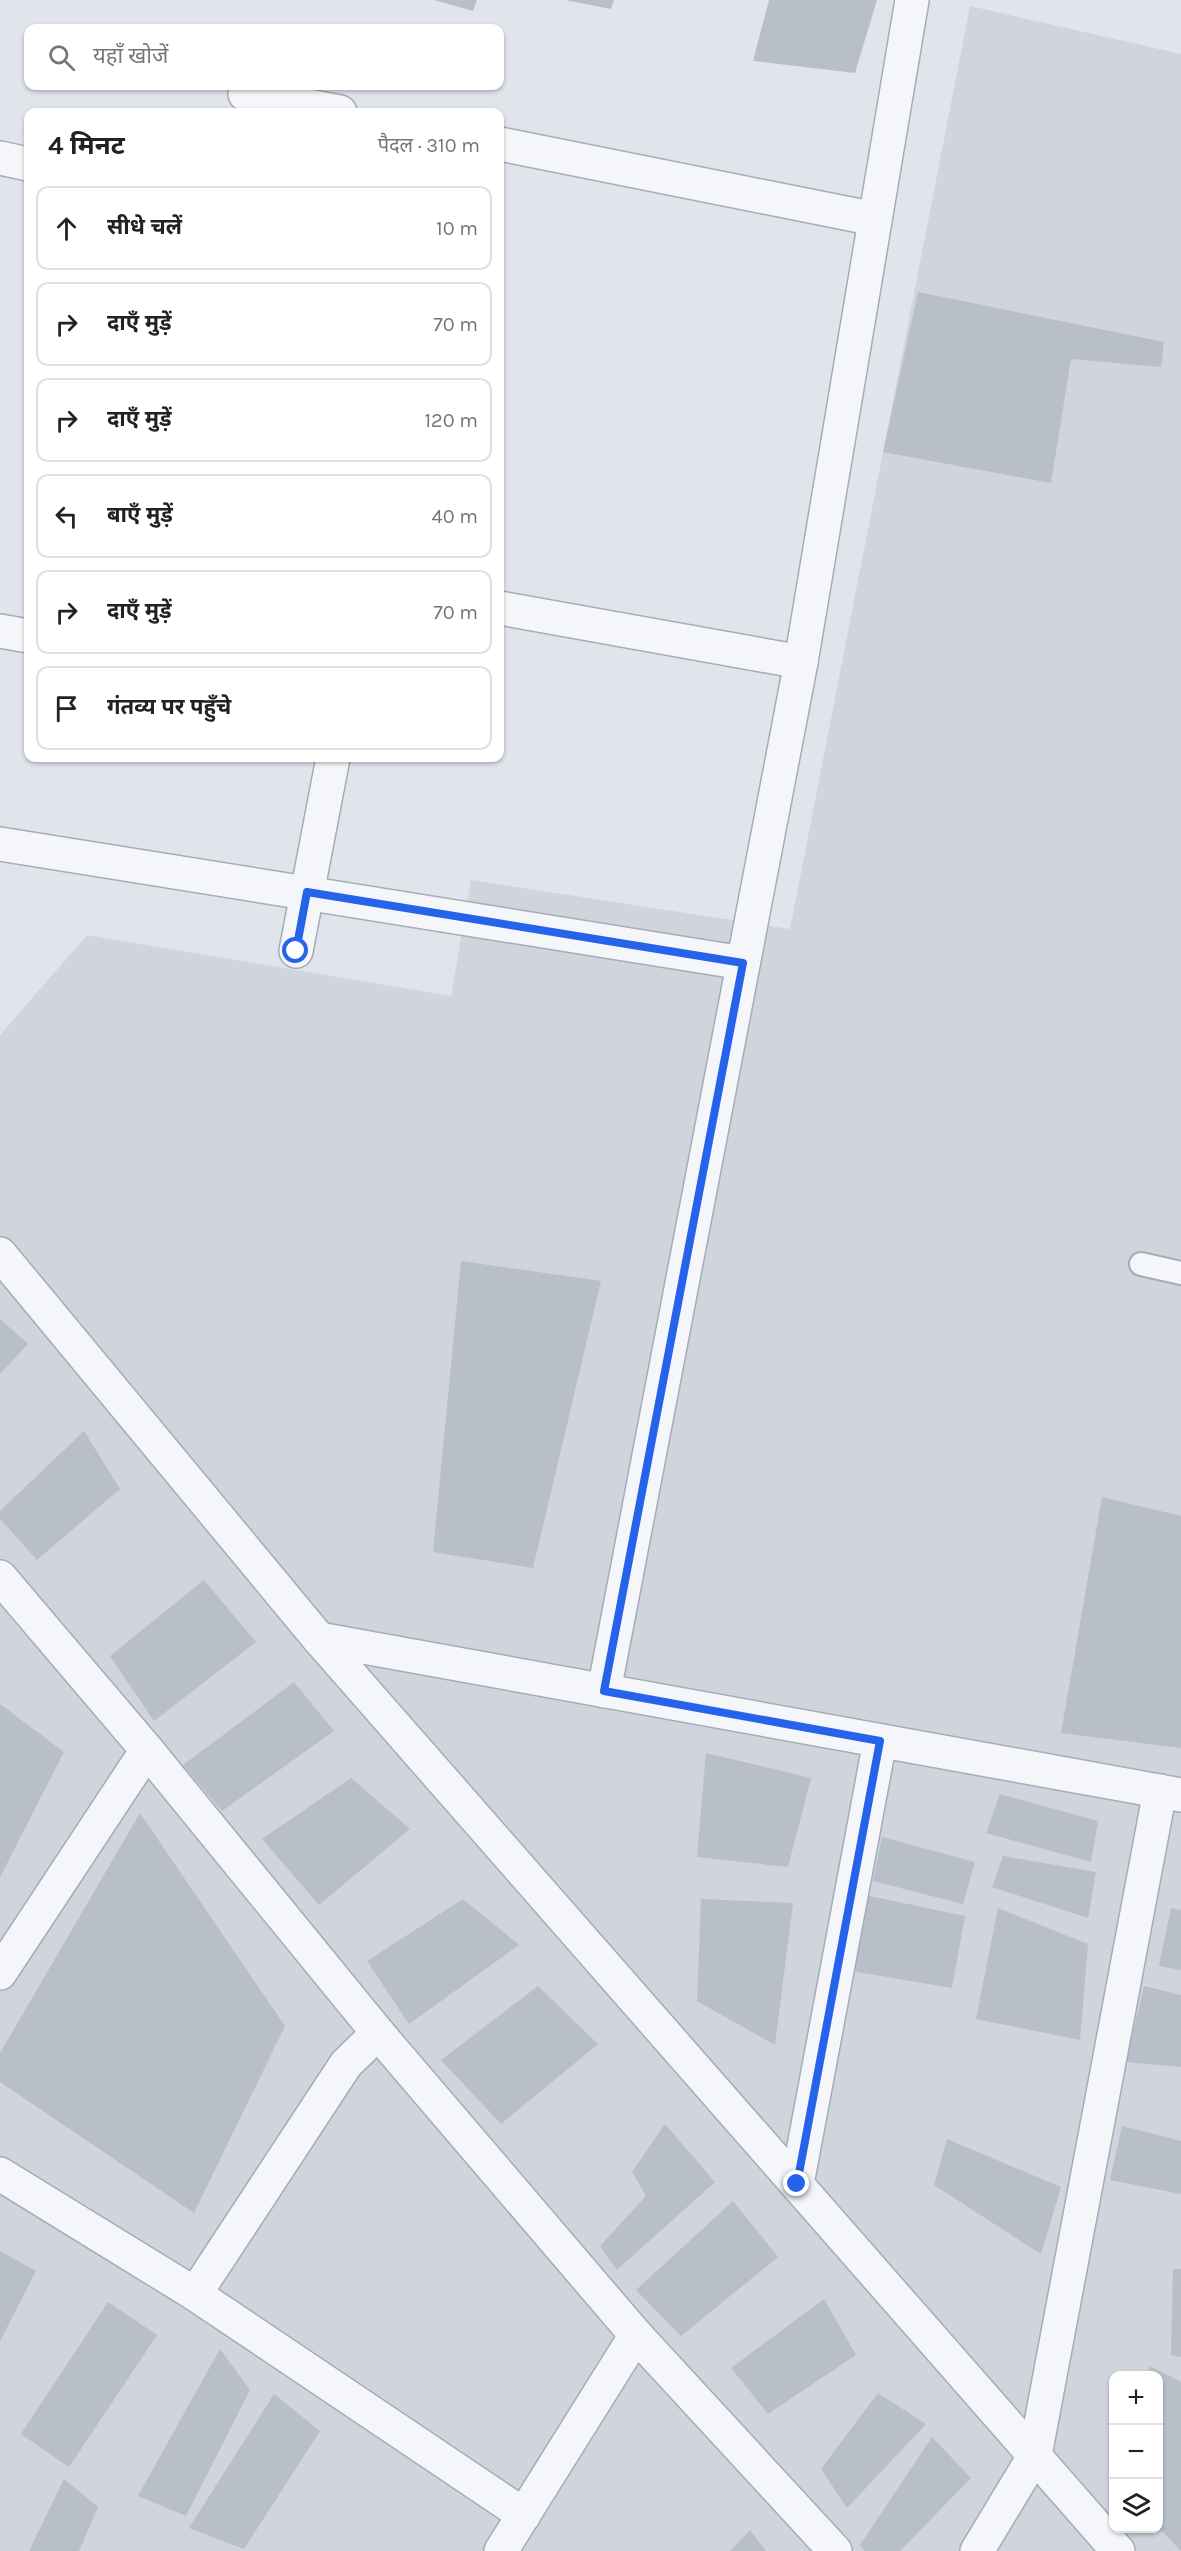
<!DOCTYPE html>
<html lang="hi">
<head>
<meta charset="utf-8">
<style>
  body { margin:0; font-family:Karla,"Noto Sans Devanagari",sans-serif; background:#f6f6f6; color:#222 }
  .controls { position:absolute; right:18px; bottom:18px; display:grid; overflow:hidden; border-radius:12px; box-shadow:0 2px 4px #0004 }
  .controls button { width:54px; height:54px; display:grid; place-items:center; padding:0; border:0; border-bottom:2px solid #e0e0e0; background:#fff; color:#222; font:30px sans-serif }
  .stop { position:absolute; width:18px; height:18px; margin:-14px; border:4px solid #2563eb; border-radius:50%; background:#fff }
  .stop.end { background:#2563eb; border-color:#fff; box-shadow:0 2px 6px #0008 }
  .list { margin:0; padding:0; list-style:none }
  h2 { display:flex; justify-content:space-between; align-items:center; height:78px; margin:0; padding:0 24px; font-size:26px }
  h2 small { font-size:20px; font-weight:400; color:#767676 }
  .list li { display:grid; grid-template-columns:39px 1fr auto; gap:18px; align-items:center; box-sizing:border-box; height:84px; margin:0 12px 12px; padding:0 12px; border:2px solid #e0e0e0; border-radius:12px }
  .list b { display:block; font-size:22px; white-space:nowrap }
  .list em { font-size:20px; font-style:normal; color:#767676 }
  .icon { flex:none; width:33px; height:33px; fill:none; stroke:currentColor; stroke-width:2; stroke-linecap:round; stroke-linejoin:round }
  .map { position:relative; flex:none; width:1181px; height:2551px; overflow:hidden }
  .search { position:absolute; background:#fff; box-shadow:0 2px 4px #0004; left:24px; top:24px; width:480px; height:66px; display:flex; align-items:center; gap:15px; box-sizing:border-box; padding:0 21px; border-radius:12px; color:#767676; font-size:22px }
  .panel { position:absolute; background:#fff; box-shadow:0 2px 4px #0004; left:24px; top:108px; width:480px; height:654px; border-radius:12px }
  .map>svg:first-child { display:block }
</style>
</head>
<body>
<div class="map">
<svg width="1181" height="2551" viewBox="0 0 1181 2551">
  <rect width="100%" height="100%" fill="#e1e5eb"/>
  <!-- built -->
  <path fill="#cfd4dd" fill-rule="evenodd" d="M970,6L1181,54V2551H0V1035L87,935L451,996L471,880L790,929ZM1114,2376H1158V2528H1114Z"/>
  <!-- building -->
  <g fill="#b8bfc9">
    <polygon points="434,0 477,0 473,11"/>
    <polygon points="565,0 614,0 611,9"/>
    <polygon points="769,0 877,0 855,73 753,61"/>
    <polygon points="918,292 1164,342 1161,367 1071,359 1051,483 883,452"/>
    <polygon points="461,1261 601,1281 533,1568 433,1552"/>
    <polygon points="0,1319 28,1344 0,1374"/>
    <polygon points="84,1431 120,1489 37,1560 0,1519 0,1511"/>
    <polygon points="1102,1497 1181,1516 1181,1748 1061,1733"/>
    <polygon points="204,1580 256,1642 154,1721 110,1656"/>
    <polygon points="294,1682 334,1731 222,1811 183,1765"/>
    <polygon points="0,1704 64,1752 0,1877"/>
    <polygon points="706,1753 811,1778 788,1867 697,1857"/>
    <polygon points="351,1778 410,1829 319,1905 262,1839"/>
    <polygon points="1000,1794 1098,1821 1091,1862 986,1833"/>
    <polygon points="140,1813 285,2026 194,2213 0,2082 0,2053"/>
    <polygon points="882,1837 975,1862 963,1904 873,1881"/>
    <polygon points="1003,1856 1096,1872 1088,1918 992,1887"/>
    <polygon points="865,1895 965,1916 952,1988 852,1971"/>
    <polygon points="463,1899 519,1945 409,2024 367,1961"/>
    <polygon points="701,1899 793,1903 775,2045 697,2001"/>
    <polygon points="998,1908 1088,1944 1080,2040 976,2019"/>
    <polygon points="1171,1908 1181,1910 1181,1970 1159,1966"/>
    <polygon points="538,1986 598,2044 501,2124 441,2060"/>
    <polygon points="1144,1986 1181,1995 1181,2067 1126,2062"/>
    <polygon points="665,2124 715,2182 617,2270 600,2246 646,2196 632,2172"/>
    <polygon points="1122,2126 1181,2141 1181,2194 1110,2180"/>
    <polygon points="947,2139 1061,2187 1041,2254 934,2185"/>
    <polygon points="733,2201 778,2257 681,2336 636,2290"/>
    <polygon points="0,2251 36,2271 0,2341"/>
    <polygon points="1173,2269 1181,2269 1181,2357 1171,2355"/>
    <polygon points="824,2299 856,2355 768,2414 731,2368"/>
    <polygon points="108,2302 157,2335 69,2467 21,2434"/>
    <polygon points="220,2349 250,2390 186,2516 138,2496"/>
    <polygon points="1150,2366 1181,2382 1181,2551 1158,2527 1158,2376 1146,2376"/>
    <polygon points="878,2393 926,2424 847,2508 821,2469"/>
    <polygon points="274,2394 320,2431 244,2549 189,2528"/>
    <polygon points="932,2437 971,2478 900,2551 865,2551 860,2545"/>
    <polygon points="64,2479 98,2507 79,2551 29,2551"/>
    <polygon points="750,2530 766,2551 730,2551"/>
  </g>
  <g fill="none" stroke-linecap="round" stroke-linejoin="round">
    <defs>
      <polyline id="service" points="1141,1264 1181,1273"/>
      <g id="minor">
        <polyline points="245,94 340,112"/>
        <polyline points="500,144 875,219"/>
        <polyline points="0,158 28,164"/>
        <polyline points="500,608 801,662"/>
        <polyline points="0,631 28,636"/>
        <polyline points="0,844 743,963"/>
        <polyline points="296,951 333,758"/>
        <polyline points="0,1577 147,1750 378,2033 636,2335 835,2551"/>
        <polyline points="319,1639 1181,1795"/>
        <polyline points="604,1691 801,662 912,0"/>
        <polyline points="0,1973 147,1750"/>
        <polyline points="0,2174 195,2294 524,2515"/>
        <polyline points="797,2184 880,1741"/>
        <polyline points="195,2294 346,2064 378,2033"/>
        <polyline points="501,2551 636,2335"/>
        <polyline points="977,2551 1035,2455 1160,1791"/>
      </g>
      <polyline id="tertiary" points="0,1254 319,1639 1118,2551"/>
    </defs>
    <!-- service casing -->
    <use href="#service" stroke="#a6acb6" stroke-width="26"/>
    <!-- minor casing -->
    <use href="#minor" stroke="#a6acb6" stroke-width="36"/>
    <!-- tertiary casing -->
    <use href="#tertiary" stroke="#a6acb6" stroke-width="36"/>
    <!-- service -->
    <use href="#service" stroke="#f4f6f9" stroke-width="22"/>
    <!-- minor -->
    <use href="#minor" stroke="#f4f6f9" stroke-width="33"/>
    <!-- tertiary -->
    <use href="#tertiary" stroke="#f4f6f9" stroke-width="33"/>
  </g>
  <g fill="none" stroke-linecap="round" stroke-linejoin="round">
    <!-- route -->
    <polyline stroke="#2563eb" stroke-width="8" points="296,951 307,892 743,963 604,1691 880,1741 797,2184"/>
  </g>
</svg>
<div class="controls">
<button>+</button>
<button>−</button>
<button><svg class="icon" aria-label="layers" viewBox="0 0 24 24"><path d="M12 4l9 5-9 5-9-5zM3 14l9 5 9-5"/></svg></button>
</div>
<div class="stop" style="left:296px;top:951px"></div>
<div class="stop end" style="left:797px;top:2184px"></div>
<div class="search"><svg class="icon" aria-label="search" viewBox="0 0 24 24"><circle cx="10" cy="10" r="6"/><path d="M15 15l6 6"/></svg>यहाँ खोजें</div>
<section class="panel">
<h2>4 मिनट<small>पैदल · 310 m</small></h2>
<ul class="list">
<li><svg class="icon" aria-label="ahead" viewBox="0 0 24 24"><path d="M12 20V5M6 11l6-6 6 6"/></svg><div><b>सीधे चलें</b></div><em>10 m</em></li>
<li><svg class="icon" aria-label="right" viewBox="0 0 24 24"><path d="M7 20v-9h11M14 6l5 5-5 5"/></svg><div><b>दाएँ मुड़ें</b></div><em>70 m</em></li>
<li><svg class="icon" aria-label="right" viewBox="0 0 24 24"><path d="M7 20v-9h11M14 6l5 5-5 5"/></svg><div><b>दाएँ मुड़ें</b></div><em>120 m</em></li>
<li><svg class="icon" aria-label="left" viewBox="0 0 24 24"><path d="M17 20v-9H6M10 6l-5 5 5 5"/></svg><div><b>बाएँ मुड़ें</b></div><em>40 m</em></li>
<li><svg class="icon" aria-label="right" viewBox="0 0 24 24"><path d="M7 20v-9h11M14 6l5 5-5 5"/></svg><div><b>दाएँ मुड़ें</b></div><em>70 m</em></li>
<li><svg class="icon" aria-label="arrive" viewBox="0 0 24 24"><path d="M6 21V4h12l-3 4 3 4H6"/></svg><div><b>गंतव्य पर पहुँचे</b></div></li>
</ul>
</section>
</div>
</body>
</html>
